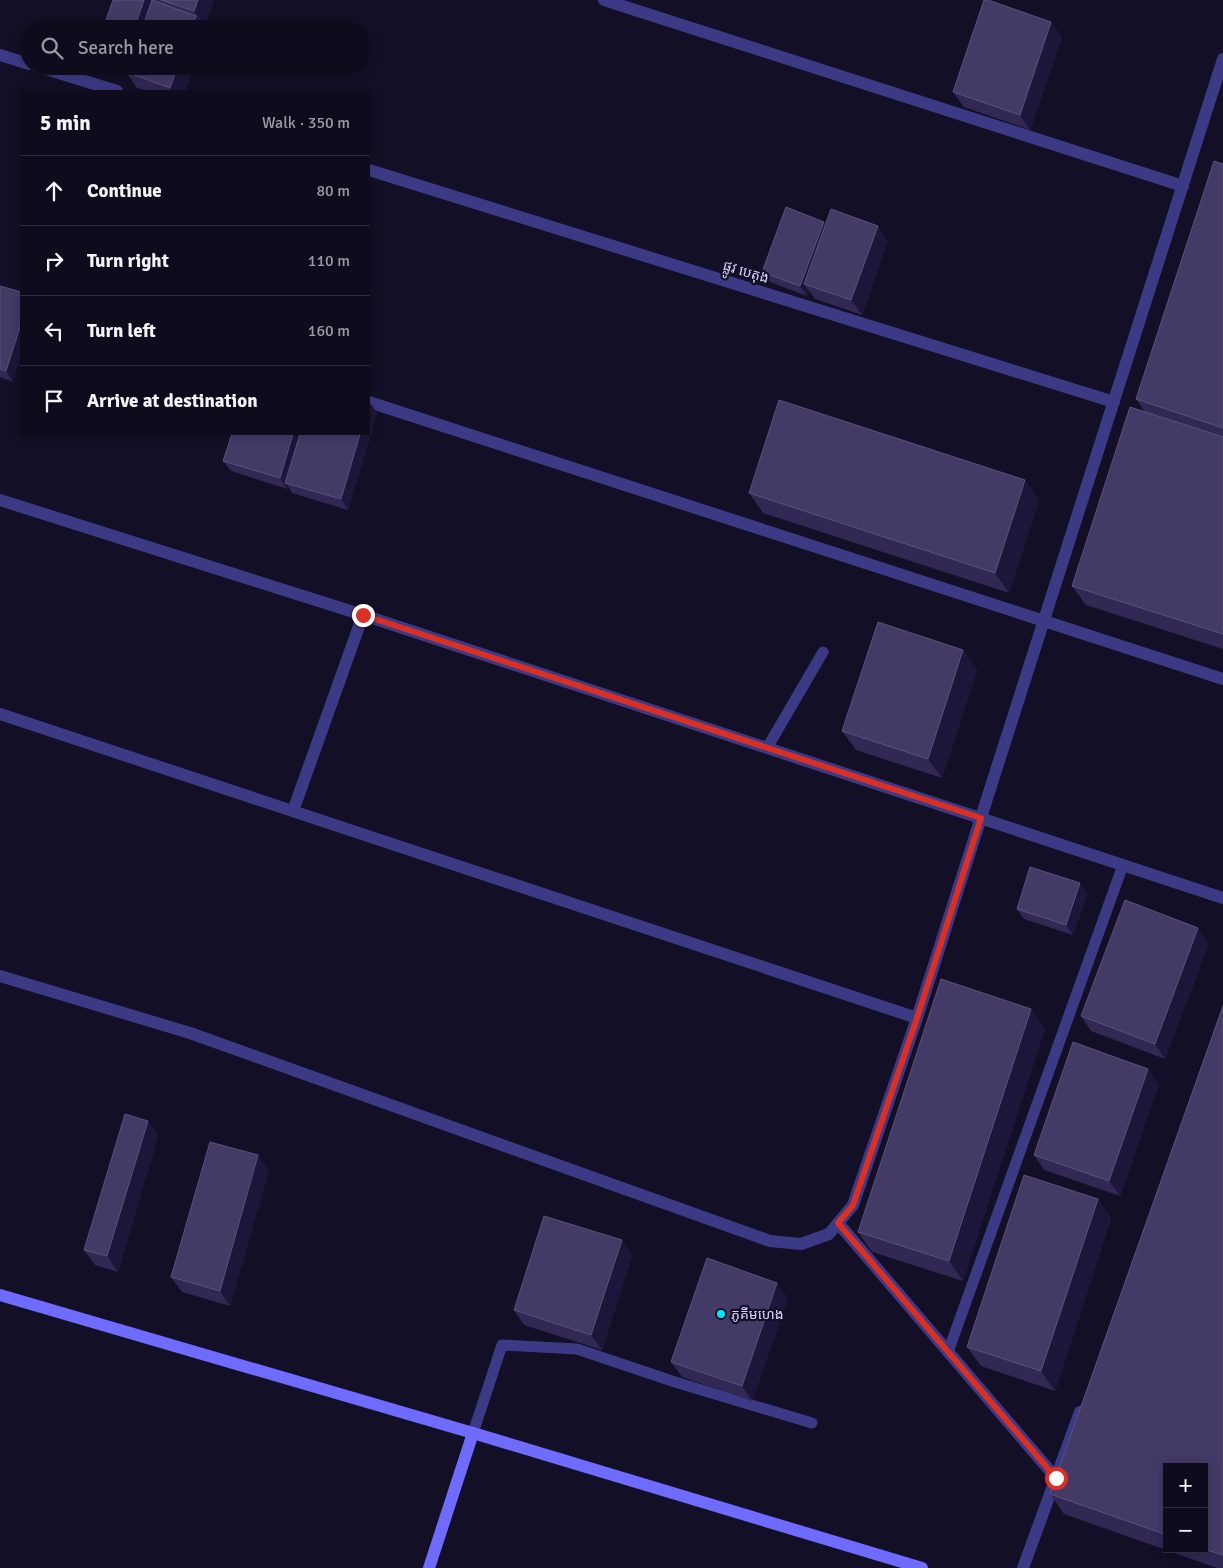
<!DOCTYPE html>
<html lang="en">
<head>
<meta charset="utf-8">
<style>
  body { margin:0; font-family:Signika,"Noto Sans Khmer",sans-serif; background:#171425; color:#f1f3f6 }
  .controls { position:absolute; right:15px; bottom:15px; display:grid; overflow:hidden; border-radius:0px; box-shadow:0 2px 12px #0003 }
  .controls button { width:45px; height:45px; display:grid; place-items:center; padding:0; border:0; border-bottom:1px solid #2e2b3b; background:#0e0b1c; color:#f1f3f6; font:25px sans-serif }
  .stop { position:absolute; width:15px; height:15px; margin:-11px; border:4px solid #d93025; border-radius:50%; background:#fff }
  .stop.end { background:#d93025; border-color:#fff; box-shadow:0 1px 5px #0008 }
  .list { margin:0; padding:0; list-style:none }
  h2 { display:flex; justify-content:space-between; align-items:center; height:65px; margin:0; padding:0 20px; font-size:21px }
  h2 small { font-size:16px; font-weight:400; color:#9b9ba3 }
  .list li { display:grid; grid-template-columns:32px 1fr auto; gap:15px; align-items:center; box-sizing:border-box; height:70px; padding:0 20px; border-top:1px solid #2e2b3b }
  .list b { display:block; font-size:19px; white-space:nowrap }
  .list em { font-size:16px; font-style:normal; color:#9b9ba3 }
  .icon { flex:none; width:28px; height:28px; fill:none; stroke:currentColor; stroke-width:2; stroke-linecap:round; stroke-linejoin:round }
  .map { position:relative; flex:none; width:1223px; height:1568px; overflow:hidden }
  .search { position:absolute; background:#0e0b1c; box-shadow:0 2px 12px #0003; left:20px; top:20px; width:350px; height:55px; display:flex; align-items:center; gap:12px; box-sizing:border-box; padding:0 18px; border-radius:28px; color:#9b9ba3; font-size:19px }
  .panel { position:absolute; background:#0e0b1c; box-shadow:0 2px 12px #0003; left:20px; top:90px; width:350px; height:345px; border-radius:0px }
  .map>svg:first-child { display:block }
</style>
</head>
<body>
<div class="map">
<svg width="1223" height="1568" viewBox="0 0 1223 1568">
  <rect width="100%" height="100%" fill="#130f26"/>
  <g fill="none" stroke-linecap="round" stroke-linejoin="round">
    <!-- lane -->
    <g stroke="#3d3a85" stroke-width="11">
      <polyline points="767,748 823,652"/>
      <polyline points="948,1352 1123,865"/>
      <polyline points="473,1433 502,1345 577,1349 675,1382 812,1423"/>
    </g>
    <!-- street -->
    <g stroke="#3d3a85" stroke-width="12">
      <polyline points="604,0 1183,186"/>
      <polyline points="0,55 29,64"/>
      <polyline points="36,66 117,91"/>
      <polyline points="369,170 1114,402"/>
      <polyline points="369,402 1223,679"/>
      <polyline points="0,500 363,615 1223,898"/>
      <polyline points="0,714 917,1018"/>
      <polyline points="293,811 363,615"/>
      <polyline points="0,976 190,1033 770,1241 801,1244 829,1234 853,1205 917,1018 1223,59"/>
      <polyline points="838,1223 1056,1478"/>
      <polyline points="1023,1568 1080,1412"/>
    </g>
    <!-- secondary -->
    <g stroke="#6f6bff" stroke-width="12">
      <polyline points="0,1295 473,1433 922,1568"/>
      <polyline points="429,1568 473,1433"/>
    </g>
  </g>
  <!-- wall -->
  <g fill="#312854" fill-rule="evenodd">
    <polygon points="113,0 214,0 205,26"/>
    <polygon points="1062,37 1030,130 964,107 953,92"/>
    <polygon points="111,66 194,66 185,91 147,91 137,88 126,72"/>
    <polygon points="1223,164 1223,649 1086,605 1072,586 1144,411 1136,399"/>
    <polygon points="826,224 888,241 862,315 815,299 809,291 807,296 770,282 762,272"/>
    <polygon points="0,286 13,382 0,377"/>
    <polygon points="370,403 377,413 348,510 292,493 288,486 287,489 231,471 223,461"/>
    <polygon points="1025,480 1039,500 1009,593 763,513 749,493"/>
    <polygon points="963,650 977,670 942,778 856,750 842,731"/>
    <polygon points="1080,883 1087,894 1073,935 1024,919 1017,909"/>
    <polygon points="1209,943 1165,1059 1091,1031 1081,1016"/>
    <path d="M1223,1006V1568H1217L1064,1514L1050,1494ZM1167,1467H1204V1549H1167Z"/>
    <polygon points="1045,1028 963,1281 872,1252 858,1232"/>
    <polygon points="1159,1084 1120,1196 1044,1170 1034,1155"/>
    <polygon points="148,1121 158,1136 118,1272 95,1265 84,1250"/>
    <polygon points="269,1170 230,1306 182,1292 171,1277"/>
    <polygon points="1098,1199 1111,1219 1055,1391 981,1366 967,1347"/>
    <polygon points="632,1256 602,1350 524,1325 514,1310"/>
    <polygon points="788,1298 752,1401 682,1377 671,1362"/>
  </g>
  <!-- shaded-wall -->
  <g fill="#1d163a">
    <polygon points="144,0 155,0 145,29 134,29"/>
    <polygon points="198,0 214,0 205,26 194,11"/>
    <polygon points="196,16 206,29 192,29"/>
    <polygon points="1051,22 1062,37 1030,130 1020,115"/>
    <polygon points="178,66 194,66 185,91 172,91 170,88"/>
    <polygon points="824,222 831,232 804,284 809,291 807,296 800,286"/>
    <polygon points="878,226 888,241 862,315 851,300"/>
    <polygon points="21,324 21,357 13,382 6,371"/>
    <polygon points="370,403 377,413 348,510 341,499 360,434 369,434 369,406"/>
    <polygon points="293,434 304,434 285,483 288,486 287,489 280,478"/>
    <polygon points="1025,480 1039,500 1009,593 995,573"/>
    <polygon points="963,650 977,670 942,778 928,759"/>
    <polygon points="1080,883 1087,894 1073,935 1066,925"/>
    <polygon points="1198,928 1209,943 1165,1059 1155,1044"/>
    <polygon points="1031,1009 1045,1028 963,1281 949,1261"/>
    <polygon points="1148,1069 1159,1084 1120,1196 1109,1181"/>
    <polygon points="148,1121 158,1136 118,1272 107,1256"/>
    <polygon points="258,1155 269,1170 230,1306 220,1291"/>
    <polygon points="1098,1199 1111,1219 1055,1391 1041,1371"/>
    <polygon points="622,1240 632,1256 602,1350 591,1335"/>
    <polygon points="777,1283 788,1298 752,1401 742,1386"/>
  </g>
  <!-- building -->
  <g fill="#433a66" stroke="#5a527e">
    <polygon points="113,0 144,0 134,29 103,29"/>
    <polygon points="152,0 196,16 192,29 142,29"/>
    <polygon points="161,0 198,0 194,11"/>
    <polygon points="984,0 988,0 1051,22 1020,115 953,92"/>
    <polygon points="128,66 178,66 170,88 126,72"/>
    <polygon points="1214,161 1223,164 1223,428 1136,399"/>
    <polygon points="786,207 824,222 800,286 762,272"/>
    <polygon points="831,209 878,226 851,300 804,284"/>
    <polygon points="0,286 21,292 21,324 6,371 0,369"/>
    <polygon points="779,400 1025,480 995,573 749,493"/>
    <polygon points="1130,407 1223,437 1223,634 1072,586"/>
    <polygon points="232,434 293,434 280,478 223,461"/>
    <polygon points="300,434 360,434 341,499 285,483"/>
    <polygon points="878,622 963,650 928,759 842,731"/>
    <polygon points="1030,867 1080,883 1066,925 1017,909"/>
    <polygon points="1125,900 1198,928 1155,1044 1081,1016"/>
    <polygon points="941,979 1031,1009 949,1261 858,1232"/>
    <polygon points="1223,1006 1223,1555 1204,1549 1204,1467 1167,1467 1167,1535 1050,1494"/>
    <polygon points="1073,1042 1148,1069 1109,1181 1034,1155"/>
    <polygon points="125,1114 148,1121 107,1256 84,1250"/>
    <polygon points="210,1142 258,1155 220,1291 171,1277"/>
    <polygon points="1024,1175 1098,1199 1041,1371 967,1347"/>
    <polygon points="544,1216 622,1240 591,1335 514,1310"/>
    <polygon points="707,1258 777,1283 742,1386 671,1362"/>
  </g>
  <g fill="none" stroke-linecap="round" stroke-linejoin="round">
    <!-- route -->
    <polyline stroke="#d93025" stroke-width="6" points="363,615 981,818 917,1018 853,1205 838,1223 1056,1478"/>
  </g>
  <!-- markers -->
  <circle fill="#00e5ff" stroke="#130f26" stroke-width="2" cx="721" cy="1314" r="5"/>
  <g text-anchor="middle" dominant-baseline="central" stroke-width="4.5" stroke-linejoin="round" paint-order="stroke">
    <!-- street labels -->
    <g font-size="14" fill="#d9d4ff" stroke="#130f26">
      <text transform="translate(746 272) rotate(17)">ផ្លូវ បេតុង</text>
    </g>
    <!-- poi labels -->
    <g font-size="14" fill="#d9d4ff" stroke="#130f26" text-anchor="start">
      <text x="731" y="1314">ភូគីមហេង</text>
    </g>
  </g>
</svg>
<div class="controls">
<button>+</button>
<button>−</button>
</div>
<div class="stop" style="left:1056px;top:1478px"></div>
<div class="stop end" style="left:363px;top:615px"></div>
<div class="search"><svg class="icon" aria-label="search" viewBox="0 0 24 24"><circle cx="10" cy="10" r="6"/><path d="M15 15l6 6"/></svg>Search here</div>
<section class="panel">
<h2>5 min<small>Walk · 350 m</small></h2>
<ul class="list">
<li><svg class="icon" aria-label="ahead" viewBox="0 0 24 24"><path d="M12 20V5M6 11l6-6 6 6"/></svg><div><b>Continue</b></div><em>80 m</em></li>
<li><svg class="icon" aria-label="right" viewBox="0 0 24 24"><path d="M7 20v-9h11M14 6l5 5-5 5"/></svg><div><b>Turn right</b></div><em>110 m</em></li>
<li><svg class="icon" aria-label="left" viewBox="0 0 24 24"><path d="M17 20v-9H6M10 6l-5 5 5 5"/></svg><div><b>Turn left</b></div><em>160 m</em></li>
<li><svg class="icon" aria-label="arrive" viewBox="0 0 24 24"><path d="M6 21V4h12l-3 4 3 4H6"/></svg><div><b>Arrive at destination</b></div></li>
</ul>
</section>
</div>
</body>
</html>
